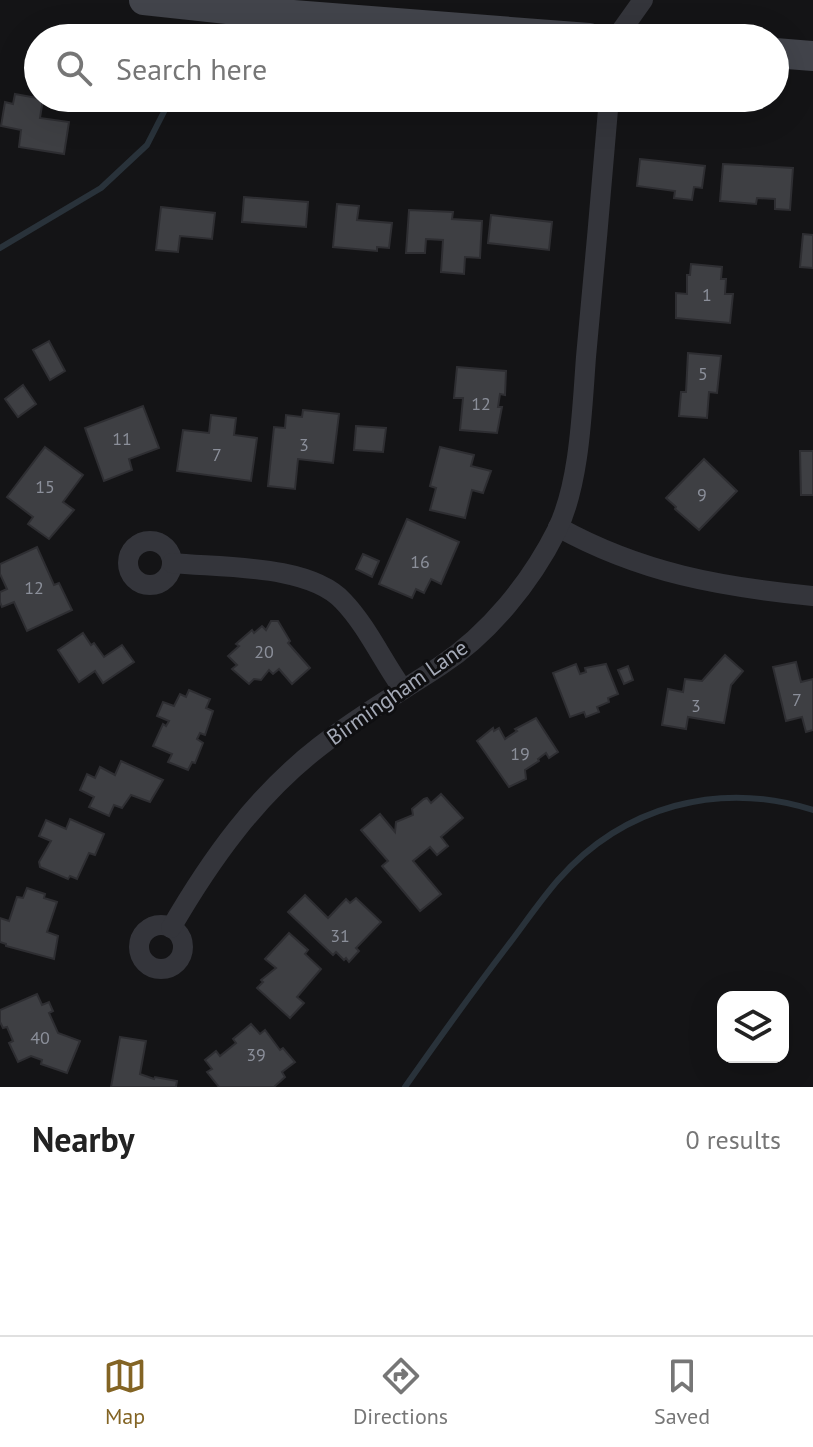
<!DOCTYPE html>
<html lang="en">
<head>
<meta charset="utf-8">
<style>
  body { margin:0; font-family:"PT Sans",sans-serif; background:#f6f6f6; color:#222 }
  .controls { position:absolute; right:24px; bottom:24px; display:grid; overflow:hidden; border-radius:16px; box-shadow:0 8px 32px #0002 }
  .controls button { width:72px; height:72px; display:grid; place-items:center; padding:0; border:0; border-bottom:2px solid #e0e0e0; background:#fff; color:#222; font:40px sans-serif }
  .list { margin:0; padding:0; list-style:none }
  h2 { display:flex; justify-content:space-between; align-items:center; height:104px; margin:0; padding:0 32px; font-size:34px }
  h2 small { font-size:26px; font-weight:400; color:#767676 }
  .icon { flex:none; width:44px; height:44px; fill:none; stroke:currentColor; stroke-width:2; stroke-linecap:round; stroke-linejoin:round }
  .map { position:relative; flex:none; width:813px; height:1087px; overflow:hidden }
  .search { position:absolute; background:#fff; box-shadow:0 8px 32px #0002; left:24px; right:24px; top:24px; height:88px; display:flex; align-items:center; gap:20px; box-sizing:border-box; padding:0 28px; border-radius:44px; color:#767676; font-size:30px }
  .sheet { height:248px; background:#fff }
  nav { display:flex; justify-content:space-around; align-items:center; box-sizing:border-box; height:112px; border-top:2px solid #e0e0e0; background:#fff; font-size:22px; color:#767676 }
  nav a { display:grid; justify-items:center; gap:4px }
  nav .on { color:#836424 }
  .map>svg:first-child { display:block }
</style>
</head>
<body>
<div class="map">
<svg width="813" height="1087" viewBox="0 0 813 1087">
  <rect width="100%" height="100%" fill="#141416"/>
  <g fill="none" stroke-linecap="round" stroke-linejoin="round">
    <!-- stream -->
    <g stroke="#29323a" stroke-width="6">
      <polyline points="0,248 101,188 147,145 171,98"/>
      <path d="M405,1087C438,1040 471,994 506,948C523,926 539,902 558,880C623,806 719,780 813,810"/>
    </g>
  </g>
  <!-- building -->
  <g fill="#3e3f43" stroke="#2e2e32" stroke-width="2">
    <polygon points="15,94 43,99 40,118 69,122 64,154 19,147 21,130 1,126 5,102 13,104"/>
    <polygon points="640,159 705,166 702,188 694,187 692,200 674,198 675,191 637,186"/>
    <polygon points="723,164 793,168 790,210 775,209 775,199 757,198 756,204 720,201"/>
    <polygon points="244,197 308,202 306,227 242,222"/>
    <polygon points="337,204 359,206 357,220 392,223 389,248 377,247 377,251 333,247"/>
    <polygon points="161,207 215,213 212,239 180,236 178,252 156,250"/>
    <polygon points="409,210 453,212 452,219 482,221 480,258 465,257 464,274 441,272 443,240 426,239 425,253 406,253"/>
    <polygon points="491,215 552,222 549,250 488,243"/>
    <polygon points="803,234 813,235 813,268 800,267"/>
    <polygon points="691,264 722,267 721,279 726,279 725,294 733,294 730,323 676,318 676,293 687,294 687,275 690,275"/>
    <polygon points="49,341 65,371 50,380 33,350"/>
    <polygon points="688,353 721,356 717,393 709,392 707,418 679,416 681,392 686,392"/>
    <polygon points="457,367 506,371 505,395 500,394 498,407 502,407 497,433 460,430 463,398 454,398"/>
    <polygon points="23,385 36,404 18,417 5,399"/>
    <polygon points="143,406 159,448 129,459 132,470 104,481 85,428"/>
    <polygon points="303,410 339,414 333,463 298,459 295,489 268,486 274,427 285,428 286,415 302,417"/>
    <polygon points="211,415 236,418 234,435 257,438 251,481 177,471 183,430 209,433"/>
    <polygon points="356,426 386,428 383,452 354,450"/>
    <polygon points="45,447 83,475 63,502 74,510 49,539 28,524 33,517 7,497"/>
    <polygon points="440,447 474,455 471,466 491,471 483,493 472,490 465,518 430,510 436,488 430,486"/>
    <polygon points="800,451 813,451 813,495 801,495"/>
    <polygon points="704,459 737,491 699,530 675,509 676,507 666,498"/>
    <polygon points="407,519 459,542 441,584 431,579 424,593 416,589 412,598 379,584"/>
    <polygon points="37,547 54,585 59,583 72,610 27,631 14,602 2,607 0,602 0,592 7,589 0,574 0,564"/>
    <polygon points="363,554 379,561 372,577 356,569"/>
    <polygon points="271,621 278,621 290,641 288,643 310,668 292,684 279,669 273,674 269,670 261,680 254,679 249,684 232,669 237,665 228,656 239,646 236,644 252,630 254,633 262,626 266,630"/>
    <polygon points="83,633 91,645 94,643 104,657 122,645 134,662 103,683 95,671 79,682 58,650"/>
    <polygon points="725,655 743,671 731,685 724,723 688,717 686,729 662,725 668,689 683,692 685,679 702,681"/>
    <polygon points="796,662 801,682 813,679 813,730 806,732 802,717 786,721 773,667"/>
    <polygon points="576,664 580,674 586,672 585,668 606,664 618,694 608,698 609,702 597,707 599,712 586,717 584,712 570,717 553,673"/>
    <polygon points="628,666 633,680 624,684 618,670"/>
    <polygon points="189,690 210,699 206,708 213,711 205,735 200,733 197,739 203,743 195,763 192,762 188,770 168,762 172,754 153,746 163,724 166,726 169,721 157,716 163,702 174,706 180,694 186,697"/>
    <polygon points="536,718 558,752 549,758 546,753 538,759 539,761 525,770 526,779 509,787 477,741 493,728 494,731 499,728 505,739 517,731 515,729"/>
    <polygon points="121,761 163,780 150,802 131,795 122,808 114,805 109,816 89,807 94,797 80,790 87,774 95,778 100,767 115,775"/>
    <polygon points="441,794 463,818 441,837 448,846 437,855 430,847 413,861 441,894 420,911 382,866 388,861 361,830 380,814 395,832 396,822 413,815 412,809 424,799 427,798 431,803"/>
    <polygon points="70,819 104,834 95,855 89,853 77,879 70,876 68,879 40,867 39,862 51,841 39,836 46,820 66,829"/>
    <polygon points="27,888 45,894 44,898 57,902 47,932 58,936 54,959 6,946 6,944 0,942 0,918 9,921 17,897 23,898"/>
    <polygon points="305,895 328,918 346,899 350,903 356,898 381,922 356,948 359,951 349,962 346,958 344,960 336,952 333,955 288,912"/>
    <polygon points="289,933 308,950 305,954 321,969 297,997 304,1003 290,1018 257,988 263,982 261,980 276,968 265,959"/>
    <polygon points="37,994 42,1005 49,1002 53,1011 49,1013 58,1033 80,1041 67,1073 41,1064 42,1060 31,1056 18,1062 9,1043 13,1041 7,1027 3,1028 0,1022 0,1010"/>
    <polygon points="251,1024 260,1034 265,1030 280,1050 283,1048 295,1062 282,1072 285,1077 274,1087 219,1087 207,1072 212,1069 205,1060 216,1051 220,1056 236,1043 233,1039"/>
    <polygon points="120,1037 146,1041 140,1074 154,1079 155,1077 177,1081 176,1087 111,1087"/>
  </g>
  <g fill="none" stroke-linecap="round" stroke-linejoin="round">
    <!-- street -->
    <g stroke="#34353b" stroke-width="20">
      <polyline points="616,38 643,0"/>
      <path d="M558,527C641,573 721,587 813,596"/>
      <circle cx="150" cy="563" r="22"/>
      <path d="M172,563C221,568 309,564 343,601C367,626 382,660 402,688"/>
      <circle cx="161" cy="947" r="22"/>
      <path d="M171,928C211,859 256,796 319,747C358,716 399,693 440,666C489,634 531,582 557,530C580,483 582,409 586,357C594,271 602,184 609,98"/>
    </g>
    <!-- secondary -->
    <g stroke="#42444b" stroke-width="30">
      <polyline points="144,0 255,12 589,38"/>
      <polyline points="775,53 813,56"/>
    </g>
  </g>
  <g text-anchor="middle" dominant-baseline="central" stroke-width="6" stroke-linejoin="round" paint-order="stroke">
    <!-- number labels -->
    <g font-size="18" fill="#8b8f9a">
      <text x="707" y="294">1</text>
      <text x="703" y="373">5</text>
      <text x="481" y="403">12</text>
      <text x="122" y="438">11</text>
      <text x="304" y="444">3</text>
      <text x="217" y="454">7</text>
      <text x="45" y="486">15</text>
      <text x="702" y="494">9</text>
      <text x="420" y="561">16</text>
      <text x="34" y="587">12</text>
      <text x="264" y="651">20</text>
      <text x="797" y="699">7</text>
      <text x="696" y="705">3</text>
      <text x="520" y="753">19</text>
      <text x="340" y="935">31</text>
      <text x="40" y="1037">40</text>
      <text x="256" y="1054">39</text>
    </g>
    <!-- street labels -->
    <g font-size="22" fill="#a5aab7" stroke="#0f0f11">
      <text transform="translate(397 692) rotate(-35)">Birmingham Lane</text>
    </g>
  </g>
</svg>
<div class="controls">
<button><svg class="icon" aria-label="layers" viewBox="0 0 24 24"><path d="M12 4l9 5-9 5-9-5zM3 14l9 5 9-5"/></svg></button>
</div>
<div class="search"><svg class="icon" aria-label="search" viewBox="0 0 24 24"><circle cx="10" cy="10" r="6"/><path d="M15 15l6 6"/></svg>Search here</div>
</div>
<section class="sheet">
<h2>Nearby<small>0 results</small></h2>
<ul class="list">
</ul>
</section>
<nav>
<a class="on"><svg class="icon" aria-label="map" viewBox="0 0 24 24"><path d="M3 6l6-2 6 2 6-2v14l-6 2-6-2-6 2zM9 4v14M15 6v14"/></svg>Map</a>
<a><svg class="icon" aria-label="directions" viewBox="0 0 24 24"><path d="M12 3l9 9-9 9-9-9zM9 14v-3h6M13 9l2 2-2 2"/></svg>Directions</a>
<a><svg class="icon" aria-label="saved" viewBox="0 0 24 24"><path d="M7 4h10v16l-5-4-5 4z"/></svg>Saved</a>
</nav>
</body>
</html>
